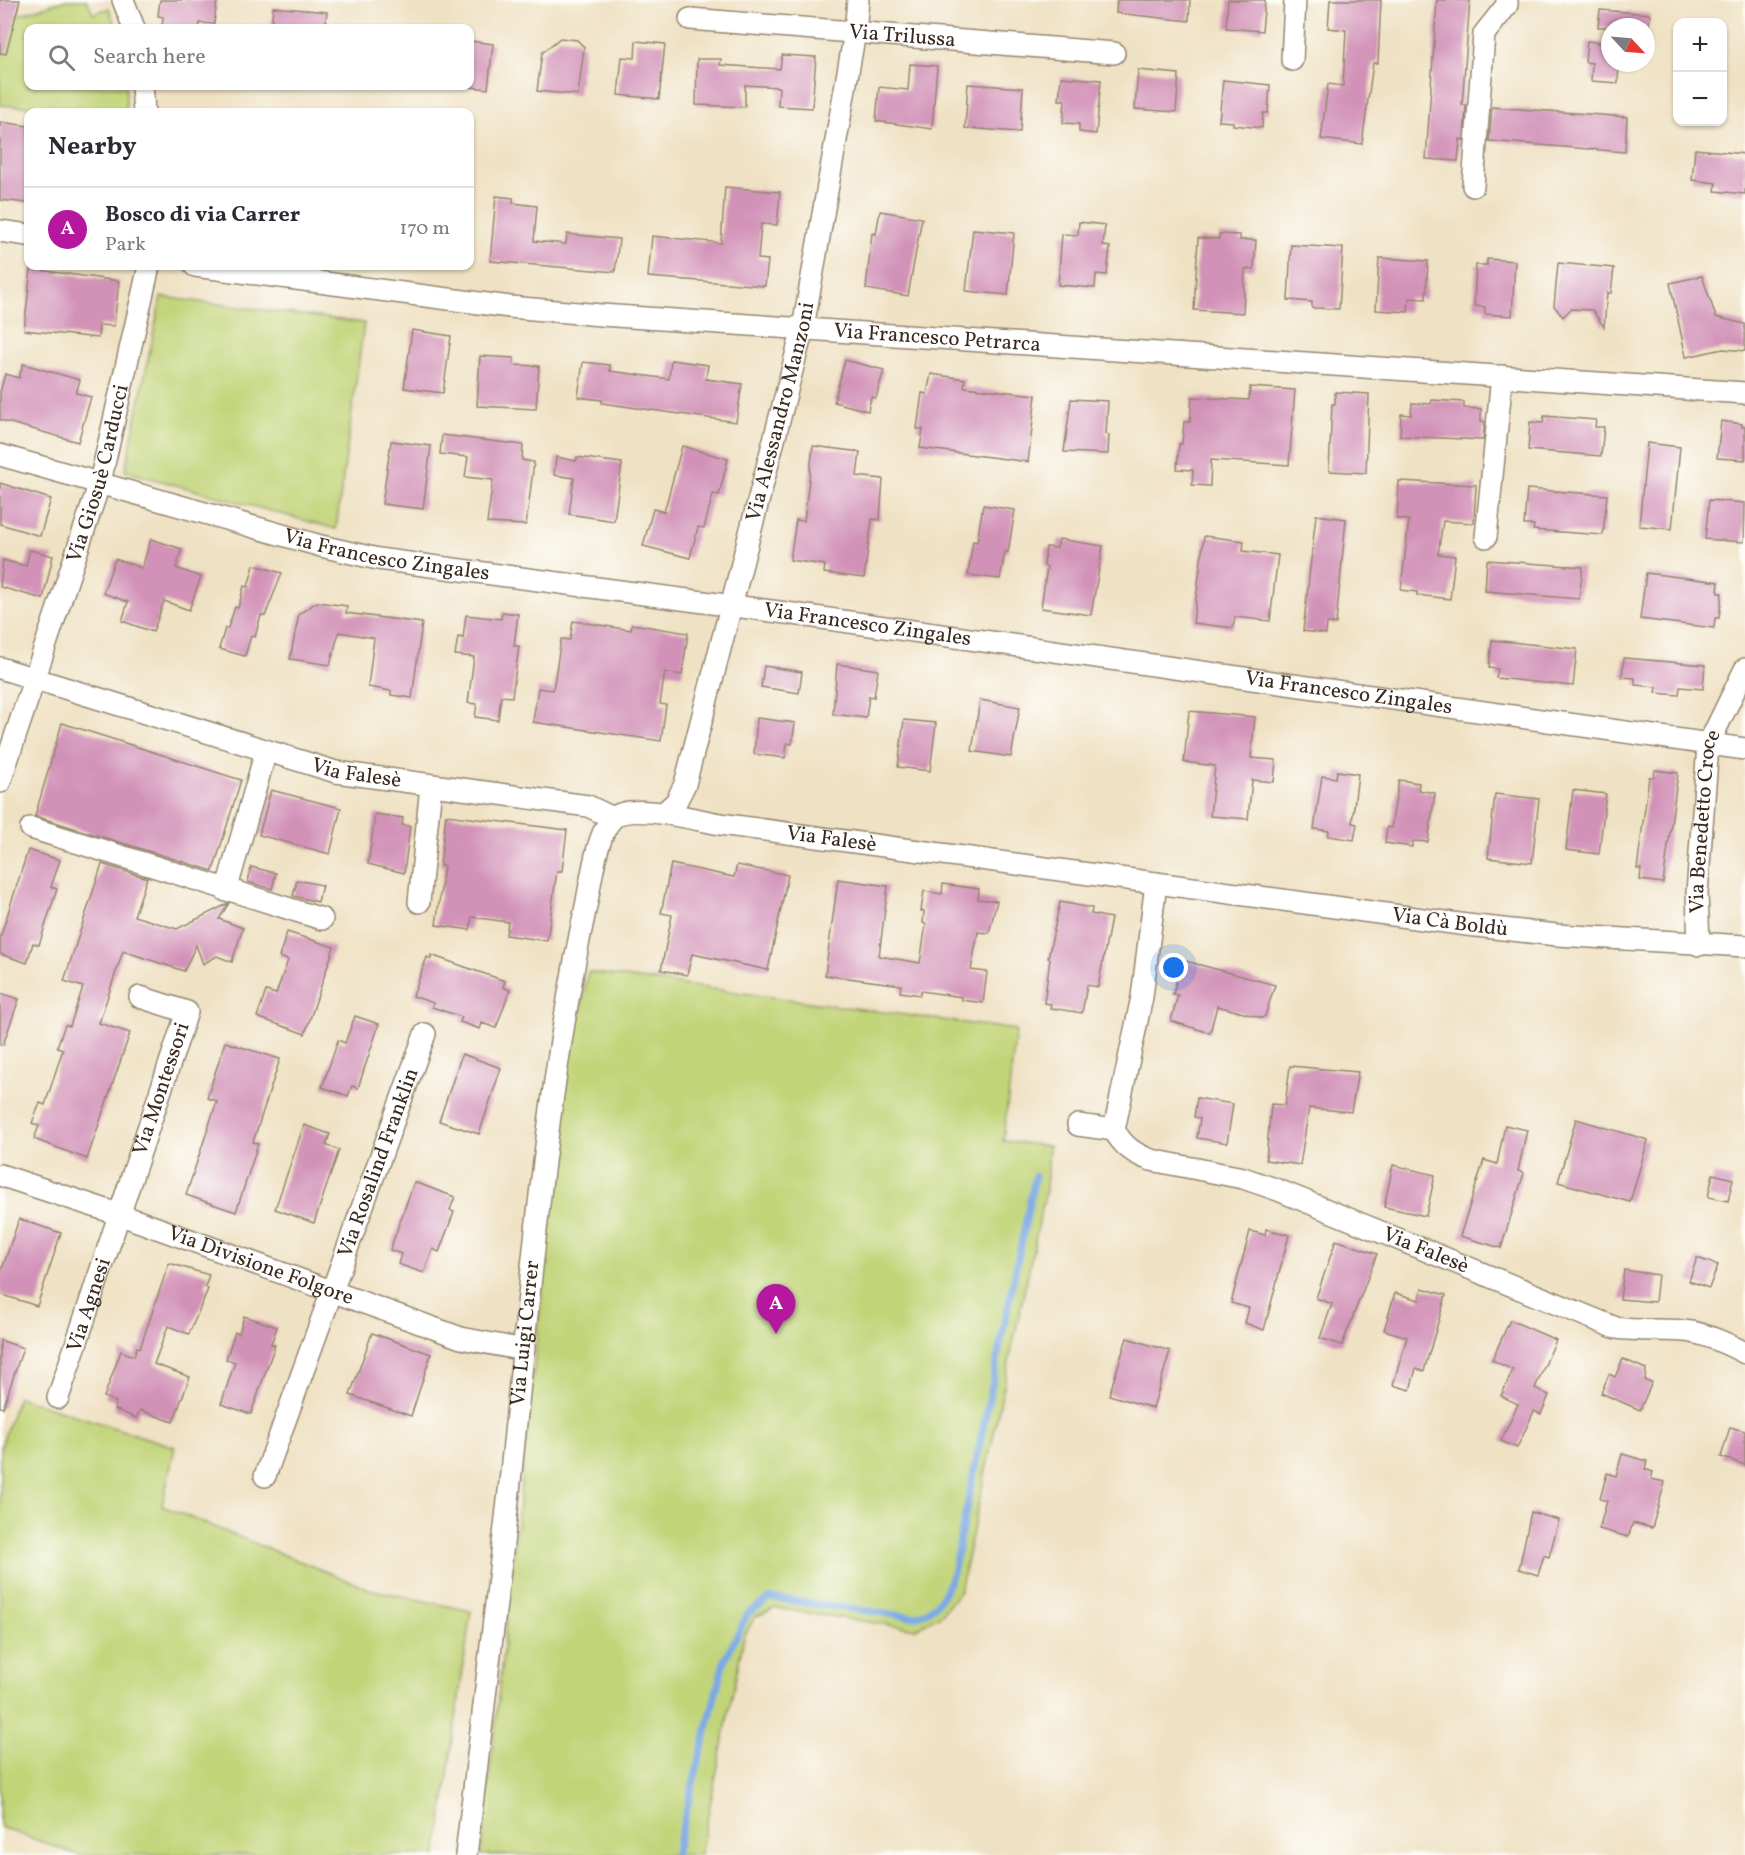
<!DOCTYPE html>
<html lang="en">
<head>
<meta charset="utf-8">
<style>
  body { margin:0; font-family:Vollkorn,serif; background:#f7f7f7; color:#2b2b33 }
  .controls { position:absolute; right:18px; top:18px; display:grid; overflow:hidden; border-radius:12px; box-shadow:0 2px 4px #0004 }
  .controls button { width:54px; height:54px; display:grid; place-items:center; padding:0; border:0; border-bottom:2px solid #e1e1e2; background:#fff; color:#2b2b33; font:30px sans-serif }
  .compass { position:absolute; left:1601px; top:18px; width:54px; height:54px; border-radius:50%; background:#fff; box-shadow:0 2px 4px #0004; rotate:116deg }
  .you { position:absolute; left:1174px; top:968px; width:21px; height:21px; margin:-15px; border:4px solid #fff; border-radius:50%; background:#1a73e8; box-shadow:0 0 0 9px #1a73e833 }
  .badge { display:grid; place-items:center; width:39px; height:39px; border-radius:50%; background:#b5179e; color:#fff; font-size:20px; font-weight:700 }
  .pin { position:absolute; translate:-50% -50px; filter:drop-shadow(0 2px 3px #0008) }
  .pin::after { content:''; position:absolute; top:32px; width:21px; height:18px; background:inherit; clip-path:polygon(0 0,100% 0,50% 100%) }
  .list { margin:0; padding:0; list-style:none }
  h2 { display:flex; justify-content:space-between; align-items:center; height:78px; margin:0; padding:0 24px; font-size:26px }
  h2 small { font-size:20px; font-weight:400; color:#7c7c81 }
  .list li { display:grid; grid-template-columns:39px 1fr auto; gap:18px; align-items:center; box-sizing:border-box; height:84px; padding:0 24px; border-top:2px solid #e1e1e2 }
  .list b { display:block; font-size:22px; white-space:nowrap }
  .list p { margin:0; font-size:20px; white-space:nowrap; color:#7c7c81 }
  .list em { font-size:20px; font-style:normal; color:#7c7c81 }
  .icon { flex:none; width:33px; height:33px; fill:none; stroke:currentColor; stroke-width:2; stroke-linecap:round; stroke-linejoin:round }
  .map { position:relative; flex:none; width:1745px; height:1855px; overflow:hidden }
  .search { position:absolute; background:#fff; box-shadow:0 2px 4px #0004; left:24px; top:24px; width:450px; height:66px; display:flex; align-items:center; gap:15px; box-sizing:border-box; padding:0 21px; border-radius:12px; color:#7c7c81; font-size:22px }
  .panel { position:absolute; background:#fff; box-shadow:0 2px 4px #0004; left:24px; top:108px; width:450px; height:162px; border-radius:12px }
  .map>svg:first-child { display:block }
</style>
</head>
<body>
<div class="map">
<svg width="1745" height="1855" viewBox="0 0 1745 1855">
  <rect width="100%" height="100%" fill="#fdfcf7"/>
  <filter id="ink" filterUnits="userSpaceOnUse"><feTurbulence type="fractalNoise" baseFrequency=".0167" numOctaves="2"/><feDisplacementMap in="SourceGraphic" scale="12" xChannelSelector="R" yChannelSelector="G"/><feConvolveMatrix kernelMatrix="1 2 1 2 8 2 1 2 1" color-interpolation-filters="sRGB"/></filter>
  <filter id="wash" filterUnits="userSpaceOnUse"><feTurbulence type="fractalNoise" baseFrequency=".008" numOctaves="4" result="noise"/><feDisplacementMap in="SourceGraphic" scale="24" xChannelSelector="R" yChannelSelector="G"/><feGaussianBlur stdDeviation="1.35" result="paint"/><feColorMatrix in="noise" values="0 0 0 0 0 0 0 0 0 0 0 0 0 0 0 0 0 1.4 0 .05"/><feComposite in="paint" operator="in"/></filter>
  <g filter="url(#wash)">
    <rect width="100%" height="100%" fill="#efe1c3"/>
    <!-- green -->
    <g fill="#c1d478" stroke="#7e7f4b" stroke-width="1.5">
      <polygon points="66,0 87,0 93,14 109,8 116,28 28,28 28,86 126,86 126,112 0,105 0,36 16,16"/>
      <polygon points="161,297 364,323 336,529 125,471"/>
      <polygon points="588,972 1016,1030 1003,1141 1049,1146 1046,1190 960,1591 942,1614 916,1629 775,1608 755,1617 744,1637 700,1855 481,1855 564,1089"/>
      <polygon points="18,1397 175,1447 162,1506 369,1589 471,1611 437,1855 78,1855 0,1827 0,1449"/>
    </g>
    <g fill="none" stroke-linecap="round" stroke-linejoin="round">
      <!-- stream -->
      <path stroke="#7aa9e4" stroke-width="7" d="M675,1855L724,1661L748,1613L771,1598L914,1617C939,1609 943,1596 953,1573L1035,1176"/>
    </g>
    <g id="blocks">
      <!-- building -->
      <g fill="#d292b8">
        <polygon points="0,0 20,0 6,54 0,53"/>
        <polygon points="160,0 217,0 214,24 200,23 199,28 162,28 163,17 158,16"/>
        <polygon points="1117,0 1190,0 1189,21 1116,13"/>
        <polygon points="1228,0 1265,0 1262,31 1226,28"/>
        <polygon points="1330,0 1381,0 1378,63 1373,63 1362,144 1321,139 1328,84 1343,86 1346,30 1328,28"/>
        <polygon points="1437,0 1470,0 1462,105 1466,105 1464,140 1460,139 1458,161 1426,159"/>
        <polygon points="273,7 327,12 325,28 271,28"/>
        <polygon points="1600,10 1650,14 1649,27 1598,27"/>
        <polygon points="560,38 577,40 584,47 578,95 537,91 542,53"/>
        <polygon points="470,41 493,44 488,89 470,87"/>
        <polygon points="636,41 665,44 659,99 618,95 622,57 635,58"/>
        <polygon points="1587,41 1610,44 1610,63 1619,63 1618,83 1591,81 1592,63 1585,62"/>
        <polygon points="782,55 816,57 812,108 778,106 779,87 745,85 745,107 696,105 697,59 721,59 720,65 780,69"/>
        <polygon points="910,64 937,66 932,129 876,121 879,87 908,90"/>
        <polygon points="1138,70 1179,74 1176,112 1135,109"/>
        <polygon points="1061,77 1101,80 1096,134 1079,132 1079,124 1063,123 1065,100 1059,100"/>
        <polygon points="1223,80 1270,85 1268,113 1263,113 1262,128 1233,125 1233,122 1219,121"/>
        <polygon points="968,84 1023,88 1020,132 965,128"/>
        <polygon points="1492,107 1627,117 1625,152 1489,141"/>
        <polygon points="0,122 28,126 27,203 0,200"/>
        <polygon points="1695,149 1745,154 1745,194 1715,191 1716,183 1692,180"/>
        <polygon points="725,187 780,192 777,225 761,224 758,259 768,260 765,286 648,277 652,236 721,243"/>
        <polygon points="496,196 513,198 513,203 537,206 534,241 566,244 567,234 619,239 615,272 490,261"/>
        <polygon points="880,211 922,218 908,296 866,289 872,233 876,234"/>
        <polygon points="1079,222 1105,225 1103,246 1110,247 1107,275 1096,274 1095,288 1058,285 1062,234 1078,235"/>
        <polygon points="973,229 1014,233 1008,295 966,291"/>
        <polygon points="1219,234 1240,235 1240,240 1256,240 1254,269 1245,269 1243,313 1194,310 1198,238 1219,239"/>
        <polygon points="1291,245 1343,248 1339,309 1312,308 1312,302 1288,300"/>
        <polygon points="1379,258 1428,261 1426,299 1409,298 1408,312 1376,310"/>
        <polygon points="1487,259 1515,261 1512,316 1485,314 1485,307 1474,306 1476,265 1487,265"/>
        <polygon points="1558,263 1614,268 1611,293 1607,293 1604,327 1592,310 1571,309 1563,317 1554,306"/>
        <polygon points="31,269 119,281 114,326 99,325 98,338 24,330"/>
        <polygon points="1702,276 1716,317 1745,324 1745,351 1723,349 1686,357 1670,283"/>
        <polygon points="412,330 451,336 443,393 404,388"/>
        <polygon points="480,356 514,358 513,365 539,366 536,409 477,406"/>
        <polygon points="671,360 708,365 706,379 742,384 736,422 602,403 602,400 578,397 583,362 610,365 610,371 669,379"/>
        <polygon points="845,360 884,370 876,398 871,397 868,411 834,402"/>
        <polygon points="23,364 80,380 76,393 91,397 78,442 0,420 0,392 5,374 19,378"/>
        <polygon points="931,374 965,379 964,387 1036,395 1028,462 920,448 923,429 917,429 922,393 927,394"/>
        <polygon points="1250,387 1295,390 1289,465 1211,460 1210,486 1192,485 1193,470 1177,469 1179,444 1182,444 1184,422 1190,422 1192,397 1249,400"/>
        <polygon points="1335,392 1369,394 1366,473 1329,471 1332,404 1335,404"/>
        <polygon points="1071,399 1108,401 1106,434 1109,435 1108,454 1064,452"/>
        <polygon points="1432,400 1464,402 1464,408 1481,409 1481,421 1485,422 1483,440 1400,436 1401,414 1411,415 1412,403 1431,404"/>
        <polygon points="1544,416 1596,420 1595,427 1604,427 1601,456 1528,450 1530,422 1543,423"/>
        <polygon points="1721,421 1742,424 1742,427 1745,427 1745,460 1717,458"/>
        <polygon points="442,435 523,445 522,460 534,462 526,525 487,523 493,480 465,477 468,457 440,454"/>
        <polygon points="391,441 431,446 423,509 382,504"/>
        <polygon points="1647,443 1680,447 1672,529 1639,526"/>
        <polygon points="682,446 728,459 719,495 713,494 704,528 698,527 690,558 643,546 653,509 664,512"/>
        <polygon points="813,446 860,452 857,476 883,479 880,520 872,519 864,578 824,573 825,565 790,560 796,520 804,521"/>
        <polygon points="556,457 576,461 577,457 622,463 614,521 569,514 574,478 554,475"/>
        <polygon points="1399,481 1476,485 1474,523 1443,521 1438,554 1455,556 1450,599 1417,595 1417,592 1401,590 1409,520 1397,519"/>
        <polygon points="0,483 51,499 40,536 0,524"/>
        <polygon points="1527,489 1607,495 1603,535 1533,530 1534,525 1524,525"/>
        <polygon points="1709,500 1745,503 1744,542 1705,539"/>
        <polygon points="983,505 1015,510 1008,552 1005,552 1000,579 968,575 973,541 977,542"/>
        <polygon points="1316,515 1346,519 1336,624 1327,623 1326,634 1303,631"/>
        <polygon points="1204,536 1244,541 1243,551 1278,555 1270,621 1235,617 1233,628 1193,623"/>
        <polygon points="151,539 182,549 176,568 201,577 189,610 164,601 153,632 122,621 128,602 103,593 115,559 142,568"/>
        <polygon points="1059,539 1103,546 1091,615 1041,608 1047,567 1044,566 1046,547 1057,548"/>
        <polygon points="30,550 53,556 43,599 0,587 3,560 26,566"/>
        <polygon points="1487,560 1583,567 1579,599 1485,591"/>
        <polygon points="254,565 282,573 265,616 261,615 255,637 251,636 245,656 219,649 225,628 228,628 235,607 238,608 244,586 248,587"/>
        <polygon points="1646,573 1719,582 1718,593 1722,593 1719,618 1715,618 1714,628 1640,619"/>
        <polygon points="317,602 347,606 346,613 422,623 412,698 391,695 391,691 368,687 374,638 339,632 330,665 290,659 299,614"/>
        <polygon points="502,612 518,614 514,646 519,646 512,697 501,696 498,720 475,717 477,704 468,703 474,657 455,655 458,637 463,638 466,615 501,619"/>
        <polygon points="573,621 631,630 632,624 688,633 682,675 665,672 660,704 666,705 661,741 533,722 538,688 553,690 561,639 570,640"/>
        <polygon points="1492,640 1577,649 1573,686 1496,678 1498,669 1489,668"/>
        <polygon points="1624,658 1705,665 1703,689 1680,687 1679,695 1656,693 1657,687 1635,685 1635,678 1622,677"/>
        <polygon points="837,664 878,670 874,697 869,696 866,718 833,714"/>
        <polygon points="764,666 802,672 799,693 761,687"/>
        <polygon points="980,700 1020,707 1011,757 972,751"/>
        <polygon points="1189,711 1255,717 1251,758 1276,760 1274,782 1252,780 1248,819 1210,816 1215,766 1184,762"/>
        <polygon points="757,718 795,723 792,744 787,743 785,758 754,754"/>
        <polygon points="904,720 936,723 930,771 898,767"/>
        <polygon points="62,723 241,780 213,871 35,816"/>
        <polygon points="1655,770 1678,773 1663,883 1640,880 1641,869 1637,869 1649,777 1654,777"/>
        <polygon points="1337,771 1358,774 1352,823 1357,824 1354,840 1328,836 1329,831 1314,829 1322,776 1336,778"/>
        <polygon points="1399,780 1419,783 1418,790 1435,793 1428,842 1413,841 1412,847 1385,843 1387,827 1391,828"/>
        <polygon points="271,790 341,808 330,854 259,835"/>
        <polygon points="1573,790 1606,794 1599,854 1566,850"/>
        <polygon points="1495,794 1539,799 1532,863 1488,858"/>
        <polygon points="375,814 403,818 402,825 410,826 404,873 368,864"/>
        <polygon points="446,815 567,830 562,871 557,871 547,941 506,935 508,922 472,917 470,930 436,925 444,866 440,866"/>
        <polygon points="28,850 60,860 51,887 57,889 39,945 33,943 27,963 0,954 0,938"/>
        <polygon points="102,864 147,878 134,916 177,929 229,903 219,919 243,928 232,962 217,956 203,964 196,945 184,971 123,951 99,1023 130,1033 87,1159 34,1139 39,1126 32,1123 40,1103 45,1105 63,1049 57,1047 65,1025 70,1026 83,987 64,981"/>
        <polygon points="671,864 734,877 737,865 788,875 768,970 692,954 687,975 661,970 672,915 661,913"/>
        <polygon points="251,867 276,873 272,889 248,882"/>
        <polygon points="838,879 888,886 879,956 920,963 926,924 923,923 924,911 921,911 924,891 942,894 943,884 979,889 978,899 997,901 989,933 978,932 971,970 987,972 983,1003 962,1000 962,997 921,991 920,995 900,992 901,985 825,975"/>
        <polygon points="297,880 322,885 318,902 293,896"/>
        <polygon points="1060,902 1092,908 1091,914 1111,918 1098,987 1087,985 1082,1013 1050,1008 1051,1004 1044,1003 1050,959 1048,958"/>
        <polygon points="287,932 334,947 305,1034 257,1017 266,991 276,994 288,960 279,957"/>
        <polygon points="431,955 505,981 503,987 510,990 496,1028 482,1023 480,1029 460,1022 462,1017 432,1007 433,1003 413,996 427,957 431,959"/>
        <polygon points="1182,960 1275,985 1265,1016 1262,1018 1217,1006 1210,1033 1171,1021 1178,995 1173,994"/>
        <polygon points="0,993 19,999 3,1045 0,1045"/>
        <polygon points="355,1016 379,1024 358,1088 352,1086 348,1096 322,1087 338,1040 345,1043"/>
        <polygon points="225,1042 280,1059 253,1142 258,1144 236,1212 186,1195 217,1101 207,1098"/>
        <polygon points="462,1054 501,1068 479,1134 439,1121"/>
        <polygon points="1290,1066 1358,1072 1351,1112 1309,1108 1300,1165 1266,1160 1271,1104 1285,1105"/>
        <polygon points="1197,1098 1233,1104 1227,1143 1197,1138 1200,1118 1194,1117"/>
        <polygon points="1576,1119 1648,1140 1630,1202 1558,1182"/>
        <polygon points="304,1125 330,1134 326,1145 339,1150 314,1223 275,1209"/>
        <polygon points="1505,1125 1527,1130 1518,1171 1524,1173 1501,1248 1460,1236 1484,1160 1497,1164"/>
        <polygon points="1393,1165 1435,1175 1426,1216 1384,1207"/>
        <polygon points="1713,1174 1733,1179 1728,1201 1708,1197"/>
        <polygon points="414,1182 455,1197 450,1210 454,1212 439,1252 433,1249 424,1273 398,1264 401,1254 390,1250"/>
        <polygon points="19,1219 61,1233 37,1306 0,1294 0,1275"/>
        <polygon points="1266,1229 1289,1235 1264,1330 1245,1323 1249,1308 1231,1303 1250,1231 1265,1235"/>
        <polygon points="1336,1240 1377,1254 1342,1345 1320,1338 1332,1304 1316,1298"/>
        <polygon points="1697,1258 1718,1265 1709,1288 1689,1281"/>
        <polygon points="169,1263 209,1275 205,1287 208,1289 189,1334 168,1326 154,1364 190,1377 173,1422 140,1410 136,1418 114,1409 116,1402 104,1397 121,1351 134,1356 137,1347 140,1348"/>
        <polygon points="1624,1270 1658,1275 1655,1302 1620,1299"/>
        <polygon points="1422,1288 1446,1295 1424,1371 1416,1369 1410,1390 1393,1385 1407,1337 1384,1330 1395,1293 1419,1300"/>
        <polygon points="244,1316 277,1327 271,1344 275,1345 251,1414 221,1404 235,1362 226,1359 235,1332 239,1334"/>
        <polygon points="1510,1320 1556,1340 1535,1388 1549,1395 1541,1414 1534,1411 1517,1448 1501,1441 1518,1404 1501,1396 1513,1370 1492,1360"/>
        <polygon points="372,1333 431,1354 411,1416 350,1395"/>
        <polygon points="1127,1338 1170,1351 1153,1408 1109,1395"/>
        <polygon points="0,1340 23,1348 3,1408 0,1407"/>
        <polygon points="1623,1359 1646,1369 1645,1381 1652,1382 1640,1410 1601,1393 1609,1374 1615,1377"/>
        <polygon points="1730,1427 1745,1431 1745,1465 1721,1457"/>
        <polygon points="1622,1454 1647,1461 1645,1469 1653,1472 1651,1479 1665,1482 1652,1528 1633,1523 1628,1537 1599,1529 1607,1501 1600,1499 1607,1473 1616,1476"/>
        <polygon points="1531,1512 1559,1520 1549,1557 1544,1555 1538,1575 1519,1569"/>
      </g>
    </g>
  </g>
  <g filter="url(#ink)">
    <use href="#blocks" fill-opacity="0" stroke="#958670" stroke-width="1.5"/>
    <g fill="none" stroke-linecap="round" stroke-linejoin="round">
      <defs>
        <g id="minor">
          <polyline points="123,0 134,28"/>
          <path id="s1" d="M690,19L1114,53"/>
          <polyline points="1292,60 1295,0"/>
          <polyline points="142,86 144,112"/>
          <polyline points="1473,186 1484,34 1507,5 1507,0"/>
          <polyline points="0,231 28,235"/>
          <path id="s2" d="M195,266L510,307L601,315L1745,393"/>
          <path id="s3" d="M0,455L321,546L378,559L779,612L1745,749"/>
          <polyline points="1486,537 1502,376"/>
          <path id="s4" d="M0,668L336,772L588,806L613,818"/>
          <path id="s5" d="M0,782L100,482L149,266"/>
          <path id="s6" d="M666,811L676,802L685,784L803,328L855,32L858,0"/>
          <polyline points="31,828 322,919"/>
          <path id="s7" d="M1156,883L1142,997L1114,1130C1123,1146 1134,1154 1151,1160L1243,1178L1278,1190L1616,1328C1641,1332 1668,1328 1692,1332C1711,1336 1728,1344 1745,1353"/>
          <polyline points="226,891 266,751"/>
          <polyline points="419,902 431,786"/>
          <path id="s8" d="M1699,945L1697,893L1708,745L1745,669"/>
          <polyline points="1078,1125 1114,1130"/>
          <path id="s9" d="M0,1175L121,1215L461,1338L524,1350"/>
          <path id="s10" d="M58,1398L187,1012L140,997"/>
          <path id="s11" d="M265,1476L425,1034"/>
          <path id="s12" d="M466,1855C480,1737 495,1619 508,1501C529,1302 544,1102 586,906C591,883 596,834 613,818C630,802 697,820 720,824L1467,925L1557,935L1745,946"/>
        </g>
      </defs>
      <!-- minor casing -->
      <use href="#minor" stroke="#958670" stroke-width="24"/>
      <!-- minor -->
      <use href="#minor" stroke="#fff" stroke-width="21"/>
    </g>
  </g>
  <g text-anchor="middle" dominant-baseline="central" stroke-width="6" stroke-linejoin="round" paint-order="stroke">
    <!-- street labels -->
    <g font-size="21" fill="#3b2a1e" stroke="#fdfcf7">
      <text stroke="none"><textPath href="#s1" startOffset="213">Via Trilussa</textPath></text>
      <text stroke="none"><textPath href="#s2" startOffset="746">Via Francesco Petrarca</textPath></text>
      <text stroke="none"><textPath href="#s6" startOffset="418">Via Alessandro Manzoni</textPath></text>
      <text stroke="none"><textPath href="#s5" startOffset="324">Via Giosuè Carducci</textPath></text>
      <text stroke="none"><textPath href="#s3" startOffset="400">Via Francesco Zingales</textPath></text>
      <text stroke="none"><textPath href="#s3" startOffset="886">Via Francesco Zingales</textPath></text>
      <text stroke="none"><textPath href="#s3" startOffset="1372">Via Francesco Zingales</textPath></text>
      <text stroke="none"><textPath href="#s4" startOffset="372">Via Falesè</textPath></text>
      <text stroke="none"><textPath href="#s8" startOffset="124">Via Benedetto Croce</textPath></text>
      <text stroke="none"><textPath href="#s12" startOffset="1272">Via Falesè</textPath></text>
      <text stroke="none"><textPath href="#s12" startOffset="1896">Via Cà Boldù</textPath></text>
      <text stroke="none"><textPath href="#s10" startOffset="326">Via Montessori</textPath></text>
      <text stroke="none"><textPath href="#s11" startOffset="333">Via Rosalind Franklin</textPath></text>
      <text stroke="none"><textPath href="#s7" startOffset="590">Via Falesè</textPath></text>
      <text stroke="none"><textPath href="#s9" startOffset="276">Via Divisione Folgore</textPath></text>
      <text stroke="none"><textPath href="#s10" startOffset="98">Via Agnesi</textPath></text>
      <text stroke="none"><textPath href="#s12" startOffset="525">Via Luigi Carrer</textPath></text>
    </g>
  </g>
</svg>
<div class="controls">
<button>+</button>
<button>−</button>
</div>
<svg class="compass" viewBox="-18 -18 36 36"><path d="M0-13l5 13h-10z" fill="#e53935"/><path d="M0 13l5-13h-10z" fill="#7c7c81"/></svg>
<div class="you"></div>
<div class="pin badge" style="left:776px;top:1334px">A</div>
<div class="search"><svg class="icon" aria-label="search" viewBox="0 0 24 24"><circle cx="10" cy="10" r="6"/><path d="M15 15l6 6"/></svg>Search here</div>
<section class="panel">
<h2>Nearby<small></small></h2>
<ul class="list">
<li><span class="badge">A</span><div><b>Bosco di via Carrer</b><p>Park</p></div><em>170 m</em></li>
</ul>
</section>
</div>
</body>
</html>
